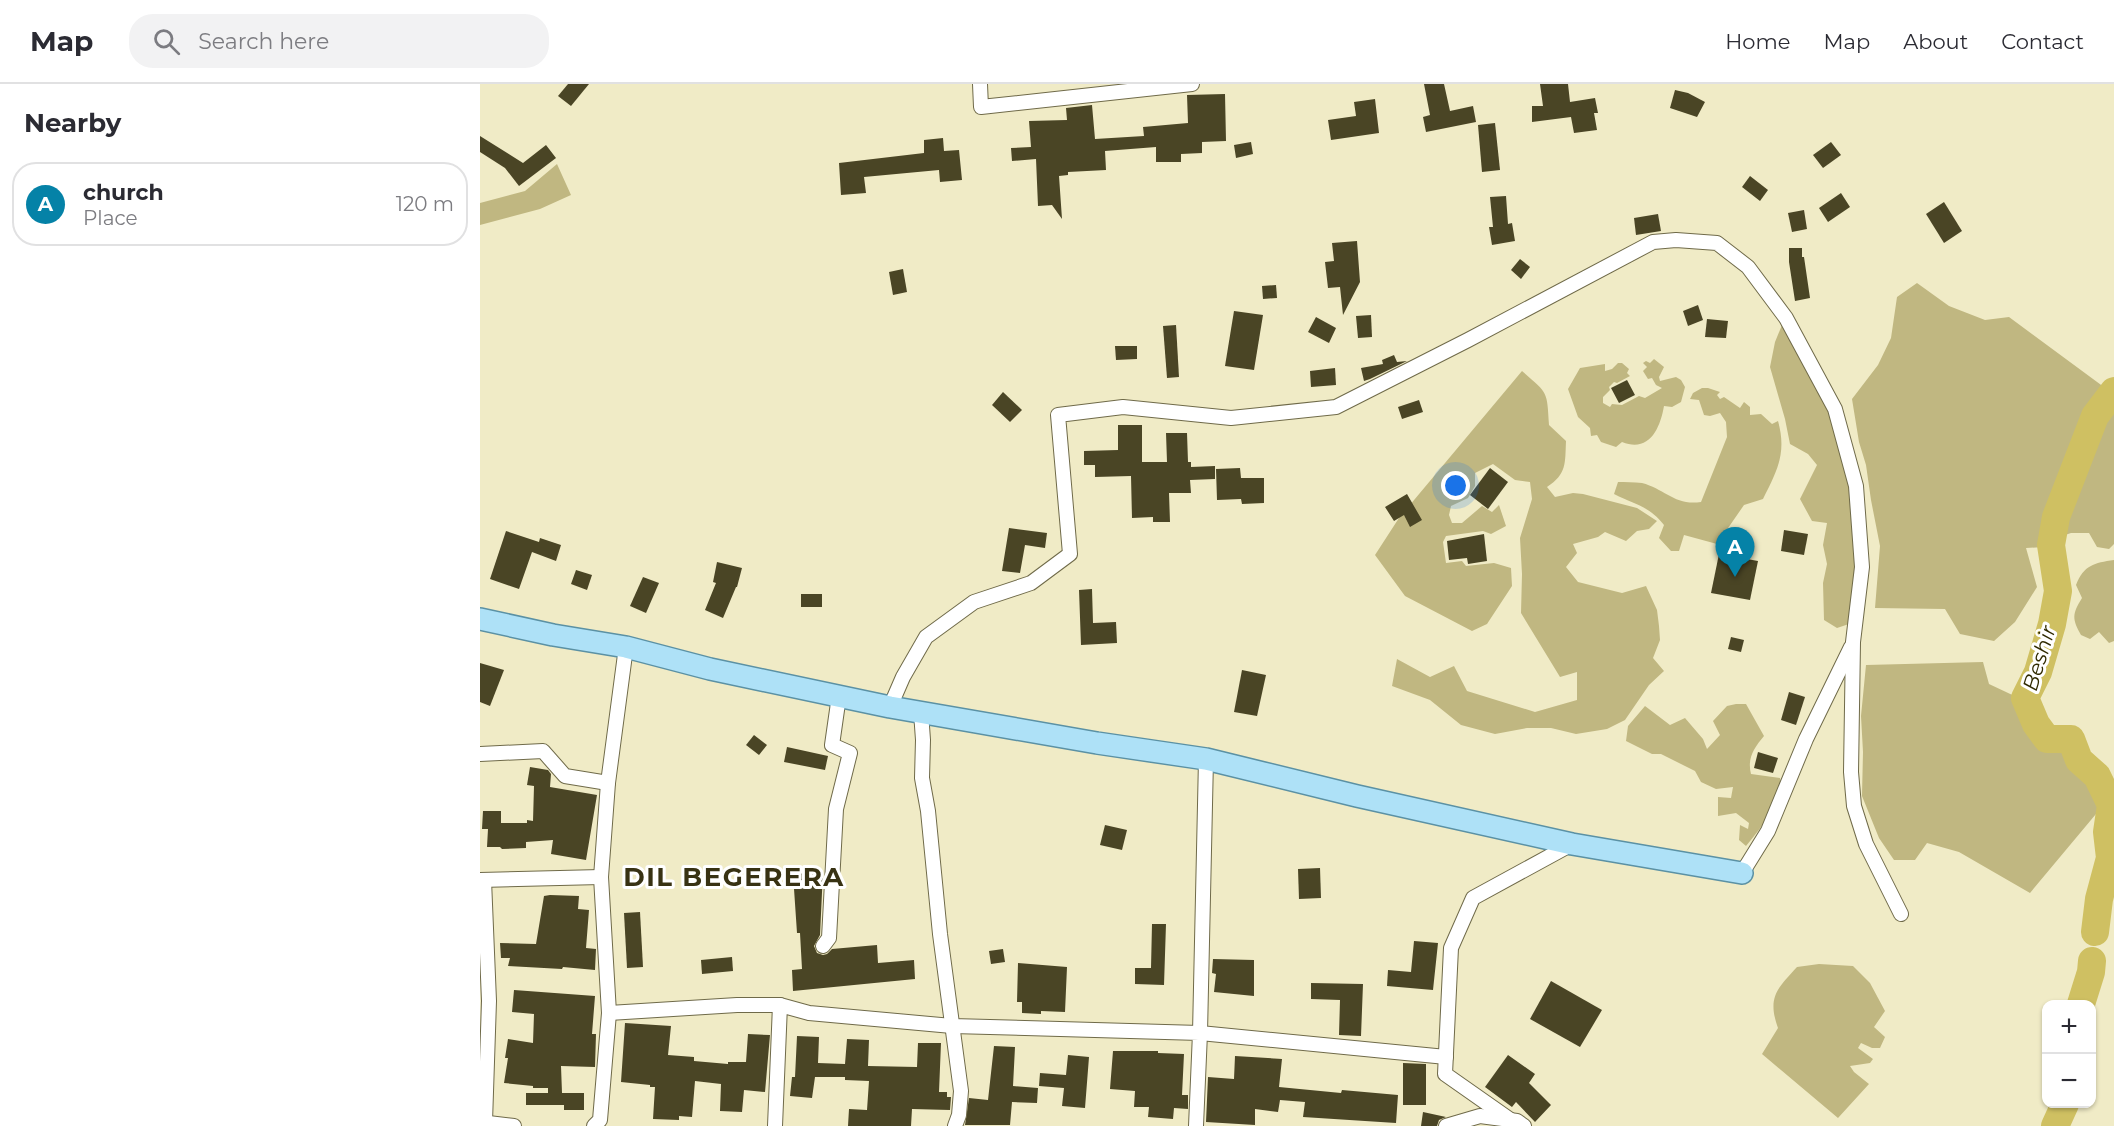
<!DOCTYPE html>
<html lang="en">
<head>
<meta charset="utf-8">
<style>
  body { margin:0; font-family:Montserrat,sans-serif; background:#f2f2f3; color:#2b2b33 }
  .controls { position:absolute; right:18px; bottom:18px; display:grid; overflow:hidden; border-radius:12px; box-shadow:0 2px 4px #0004 }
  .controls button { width:54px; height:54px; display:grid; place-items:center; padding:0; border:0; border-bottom:2px solid #e1e1e2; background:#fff; color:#2b2b33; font:30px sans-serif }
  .you { position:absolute; left:976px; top:402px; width:21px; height:21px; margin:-15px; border:4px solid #fff; border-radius:50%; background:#1a73e8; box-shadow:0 0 0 9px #1a73e833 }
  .badge { display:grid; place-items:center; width:39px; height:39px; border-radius:50%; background:#0582a7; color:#fff; font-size:20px; font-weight:700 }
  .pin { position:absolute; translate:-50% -50px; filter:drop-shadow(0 2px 3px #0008) }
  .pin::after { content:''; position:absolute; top:32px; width:21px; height:18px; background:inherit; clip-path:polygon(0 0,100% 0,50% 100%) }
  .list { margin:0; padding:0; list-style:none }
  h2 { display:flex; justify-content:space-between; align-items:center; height:78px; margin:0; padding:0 24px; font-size:26px }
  h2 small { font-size:20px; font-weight:400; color:#7c7c81 }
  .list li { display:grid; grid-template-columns:39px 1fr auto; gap:18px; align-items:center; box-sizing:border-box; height:84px; margin:0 12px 12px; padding:0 12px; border:2px solid #e1e1e2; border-radius:24px }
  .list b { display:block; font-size:22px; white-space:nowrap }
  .list p { margin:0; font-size:20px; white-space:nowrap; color:#7c7c81 }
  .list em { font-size:20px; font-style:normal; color:#7c7c81 }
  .icon { flex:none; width:33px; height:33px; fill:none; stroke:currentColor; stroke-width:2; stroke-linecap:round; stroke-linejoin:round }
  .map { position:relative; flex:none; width:1634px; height:1042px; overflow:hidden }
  header { display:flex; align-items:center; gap:36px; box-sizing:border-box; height:84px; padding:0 30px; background:#fff; border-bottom:2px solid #e1e1e2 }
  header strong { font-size:28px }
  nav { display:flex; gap:33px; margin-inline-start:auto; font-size:21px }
  .search { width:420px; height:54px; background:#f2f2f3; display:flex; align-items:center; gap:15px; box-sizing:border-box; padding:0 21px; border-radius:24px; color:#7c7c81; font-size:22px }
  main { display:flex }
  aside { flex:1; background:#fff }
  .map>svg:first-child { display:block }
</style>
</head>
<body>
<header>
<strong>Map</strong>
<div class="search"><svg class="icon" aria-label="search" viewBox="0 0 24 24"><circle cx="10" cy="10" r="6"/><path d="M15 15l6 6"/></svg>Search here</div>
<nav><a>Home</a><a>Map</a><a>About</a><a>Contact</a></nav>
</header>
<main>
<aside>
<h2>Nearby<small></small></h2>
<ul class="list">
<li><span class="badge">A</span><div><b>church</b><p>Place</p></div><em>120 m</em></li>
</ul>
</aside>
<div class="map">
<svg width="1634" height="1042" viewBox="0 0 1634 1042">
  <rect width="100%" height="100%" fill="#f0ebc6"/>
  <!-- green -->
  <g fill="#c0b781">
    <polygon points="77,80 91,111 60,125 0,141 0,119 45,107"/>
    <polygon points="1437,199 1469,222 1505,236 1529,233 1632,309 1609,331 1576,421 1564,463 1546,464 1557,503 1535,538 1514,557 1480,550 1465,525 1395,524 1400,462 1391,416 1386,381 1379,358 1372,315 1398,281 1411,254 1417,213"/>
    <polygon points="1302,241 1340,302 1364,368 1376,438 1375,538 1357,544 1344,536 1343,499 1347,480 1343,461 1347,439 1332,437 1320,415 1337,381 1328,370 1310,360 1305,335 1290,283 1295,258"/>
    <path d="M1174,275L1184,283L1179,293L1180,297L1196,293L1201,296L1205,303L1201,318L1192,323L1184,322C1180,345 1169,369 1142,358L1136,363L1121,358L1117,351L1111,352L1110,344L1098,333L1088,305L1100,284L1125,280V287L1132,285L1138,279H1142L1149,285L1147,289L1150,292L1137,299L1134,298L1129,303L1130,306L1123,313V319L1130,323L1132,320L1142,321L1159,312L1165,314L1182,304L1176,301L1172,294L1168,295L1163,287L1167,283L1163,279L1166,277L1170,279Z"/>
    <path d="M1042,287C1068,310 1067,306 1069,341L1086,357C1085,379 1087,390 1067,403L1075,413L1093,409L1103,410L1157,424L1177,437L1169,445L1157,447L1146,457L1125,448L1118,453L1093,460L1097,469L1086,483L1098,498L1142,509L1166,502L1177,526L1179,542L1180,556L1173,574L1184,587L1169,601L1145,636L1127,645L1096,650L1071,644H1047L1015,650L981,641L950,616L912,602L917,575L950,593L974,582L987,607L1055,628L1097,616V588L1080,593L1041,529L1042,490L1040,454L1052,415L1050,398L1035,396L1013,380L995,389V402L988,414L971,422L969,431L972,439H982L1002,422L1012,428L1019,421L1026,442L1011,450L1003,447L966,452L963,458L966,479L982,477L986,482L1014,479L1031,484L1032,502L1007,540L992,547L925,512L895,471L919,434Z"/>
    <path d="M1222,304H1228L1240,308L1237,311L1240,315L1244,313L1260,324L1264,318L1270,323V331L1281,330L1292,340L1298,337C1307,369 1297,387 1283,415L1264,421L1237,460L1204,451L1199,467H1191L1179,454L1184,441C1168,421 1155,421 1134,410L1138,398C1145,398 1154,398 1162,399C1185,405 1195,422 1221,418L1247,353L1246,338L1240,329L1230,332L1224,331L1219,316L1210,315L1213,309Z"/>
    <polygon points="1634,314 1634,460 1629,465 1617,463 1609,449 1591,449 1576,454 1577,437 1612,346 1618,335"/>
    <path d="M1634,476V557L1629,559L1619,548L1610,555L1601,551C1592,535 1592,530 1602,514L1596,501C1604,481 1614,479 1634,476Z"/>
    <polygon points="1503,578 1509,600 1543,616 1565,658 1590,658 1595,677 1617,699 1626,718 1550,809 1479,768 1447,759 1435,776 1414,776 1399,754 1382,712 1383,668 1381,632 1386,581"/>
    <path d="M1256,620H1266L1284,652C1274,664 1267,674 1271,690L1300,694C1305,714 1279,747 1266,762L1259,756L1260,741L1268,745L1269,739L1256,729L1238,732V713L1251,714L1253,703L1236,705L1221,698L1215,687L1181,670H1172L1146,657L1148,642L1165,622L1190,641L1205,634L1223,655L1227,665L1240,651L1233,637L1247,622Z"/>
    <path d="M1339,880L1373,882L1390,899L1405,927L1394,943L1405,953L1400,964H1392L1381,959L1378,964L1393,975L1390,979L1370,982L1374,988L1389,1000L1358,1034L1282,970L1298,944C1287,913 1297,905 1317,883Z"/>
  </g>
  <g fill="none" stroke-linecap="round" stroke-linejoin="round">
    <!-- river -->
    <g stroke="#cfc062" stroke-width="28">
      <polyline points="1615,848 1619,815 1630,774 1627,748 1631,721 1617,692 1599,676 1591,655 1567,655 1556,640 1545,614 1558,588 1572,540 1578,507 1571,461 1576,433 1615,332 1634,307"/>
      <polyline points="1601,920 1611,888 1612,877"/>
      <polyline points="1575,1042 1585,1020"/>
    </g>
  </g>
  <!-- building -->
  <g fill="#4a4525">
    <polygon points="88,0 109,0 91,22 78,12"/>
    <polygon points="944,0 964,0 970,27 993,22 996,38 946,48 943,33 950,31"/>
    <polygon points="1060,0 1088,0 1090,18 1115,14 1118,29 1114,29 1117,46 1094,49 1091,33 1052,38 1052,22 1063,22"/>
    <polygon points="1195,6 1208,9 1225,18 1217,33 1190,24"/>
    <polygon points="745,10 746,57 722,58 722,69 701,70 701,78 676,78 676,63 625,67 626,86 588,88 588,91 579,92 582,135 572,121 558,122 556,75 532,77 531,64 551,63 549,37 587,36 586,24 612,21 615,55 664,52 663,43 708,39 707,11"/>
    <polygon points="895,15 899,49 851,56 848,36 876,32 874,18"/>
    <polygon points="1015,39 1020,86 1002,88 998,41"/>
    <polygon points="0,52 43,79 66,61 76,74 39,102 25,84 0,68"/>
    <polygon points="463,54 464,67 479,66 482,96 460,98 459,86 384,93 386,109 361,111 359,79 444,69 444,56"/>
    <polygon points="771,58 773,70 756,74 754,61"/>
    <polygon points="1351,58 1361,71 1343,84 1333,71"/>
    <polygon points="1270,92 1288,106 1280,117 1262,103"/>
    <polygon points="1361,109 1370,123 1348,138 1339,124"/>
    <polygon points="1026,112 1028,140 1032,139 1035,157 1012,161 1009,143 1013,143 1010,113"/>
    <polygon points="1464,118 1482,147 1464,159 1446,130"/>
    <polygon points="1324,126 1327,145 1312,148 1308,129"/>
    <polygon points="1178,130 1181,147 1156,151 1154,134"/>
    <polygon points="877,157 880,198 863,231 860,203 848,204 845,178 854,177 852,159"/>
    <polygon points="1309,164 1322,164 1322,173 1324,173 1330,214 1315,217 1309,178"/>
    <polygon points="1040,175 1050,183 1041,195 1031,186"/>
    <polygon points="423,185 427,208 413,211 409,188"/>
    <polygon points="796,201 797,214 783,215 782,202"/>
    <polygon points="1218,221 1223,236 1208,242 1203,227"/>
    <polygon points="754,227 783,231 774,286 745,282"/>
    <polygon points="891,231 892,253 878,254 876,232"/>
    <polygon points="836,233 856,244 849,259 828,248"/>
    <polygon points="1227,235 1248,237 1246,254 1225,253"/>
    <polygon points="696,241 699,293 687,294 683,242"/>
    <polygon points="635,262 657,262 657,275 636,276"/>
    <polygon points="914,271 917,278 927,277 890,295 884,297 881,284 903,280 902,276"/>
    <polygon points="855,284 856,301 831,303 830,287"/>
    <polygon points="1147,296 1155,311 1139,319 1131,304"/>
    <polygon points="523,308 542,326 530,338 512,321"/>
    <polygon points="939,316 943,328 922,335 918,323"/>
    <polygon points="638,341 662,341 662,378 687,378 686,349 707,349 708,378 711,378 711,383 735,382 735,395 710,396 711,409 689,409 690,438 673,438 673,433 652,434 651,392 615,393 615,381 604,381 604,367 638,366"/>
    <polygon points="760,384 761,394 784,394 784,419 762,420 761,415 737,416 736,385"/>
    <polygon points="1010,384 1028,398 1008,425 990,411"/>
    <polygon points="927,410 942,436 930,443 924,431 914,437 905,423"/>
    <polygon points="529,444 567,449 565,464 545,461 540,489 522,487"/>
    <polygon points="1304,446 1328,450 1324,471 1301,467"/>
    <polygon points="26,447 59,458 60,454 81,461 76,477 52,468 39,505 10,495"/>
    <polygon points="1004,450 1007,477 988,480 987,474 969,476 967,457"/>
    <polygon points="1239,470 1278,477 1270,516 1231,509"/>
    <polygon points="237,478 262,484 257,503 256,503 243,534 225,526 236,499 233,498"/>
    <polygon points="96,486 112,491 107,506 91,500"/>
    <polygon points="163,493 179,499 166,529 150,522"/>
    <polygon points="612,505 613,539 636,538 637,559 601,561 599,506"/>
    <rect x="321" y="510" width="21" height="13"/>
    <polygon points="1251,553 1264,556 1261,568 1248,565"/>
    <polygon points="0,579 24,586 10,622 0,618"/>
    <polygon points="762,586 786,591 777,632 754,628"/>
    <polygon points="1309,608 1325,613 1316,641 1301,636"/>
    <polygon points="274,651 287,661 279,671 266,661"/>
    <polygon points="307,663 348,672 345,686 304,678"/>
    <polygon points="1278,668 1298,674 1293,689 1274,684"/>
    <polygon points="50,683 68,686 71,690 70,703 117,711 106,776 71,770 73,756 46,758 46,764 22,765 20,763 7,763 8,745 2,745 3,727 21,727 21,739 47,739 47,736 53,737 54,702 47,701"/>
    <polygon points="625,741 647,746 642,766 620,761"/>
    <polygon points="840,784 841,814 819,815 818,785"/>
    <polygon points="343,787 340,851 334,862 337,869 343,871 347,870 352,865 397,861 398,879 434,876 435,895 313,907 312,886 322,885 320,849 317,849 313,790"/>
    <polygon points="70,811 99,812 98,825 109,826 106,864 116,865 115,886 83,883 82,885 28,882 30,874 21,874 20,859 56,860 64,812"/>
    <polygon points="160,828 163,883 147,884 144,829"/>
    <polygon points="672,840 686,840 684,901 655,900 655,884 671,884"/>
    <polygon points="934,857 958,859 953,906 907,902 908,886 931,888"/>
    <polygon points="523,865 525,878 511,880 509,867"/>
    <polygon points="252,873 253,887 222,890 221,876"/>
    <polygon points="733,875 774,876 774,912 734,908 736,890 732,889"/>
    <polygon points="538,879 587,883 585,928 561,927 561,930 542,929 542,918 537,918"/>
    <polygon points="1071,897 1122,926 1100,963 1050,935"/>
    <polygon points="831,899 883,900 881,952 859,951 860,916 831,915"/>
    <polygon points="34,906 115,912 112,950 116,950 115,983 81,982 82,1009 104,1009 104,1026 84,1026 84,1021 46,1021 46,1009 68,1009 68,1004 53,1004 53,1002 24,999 28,974 25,974 28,955 53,959 54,930 32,928"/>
    <polygon points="145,939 191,942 188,971 214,973 214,977 248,980 248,978 266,978 268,950 290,951 285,1008 264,1006 262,1028 240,1027 241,1000 215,997 212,1033 199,1032 199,1036 173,1035 175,1003 170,1003 170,1001 141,998"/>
    <polygon points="317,952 339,953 338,979 365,980 367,955 389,956 388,982 437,983 438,959 461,959 459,1008 467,1008 467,1013 471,1013 470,1026 432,1025 431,1042 368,1042 369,1025 387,1026 389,997 365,996 365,993 335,993 332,1014 310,1012 312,993 315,993"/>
    <polygon points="514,962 535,963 533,1002 558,1004 557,1019 532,1018 530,1041 485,1041 489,1014 508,1016"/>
    <polygon points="633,967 678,967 678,969 704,970 702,1011 708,1011 708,1025 694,1024 693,1035 668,1033 669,1023 654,1023 655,1007 630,1005"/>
    <polygon points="588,971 609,973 605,1024 582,1022 584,1004 559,1002 560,989 586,991"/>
    <polygon points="1028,971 1055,990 1049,999 1071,1021 1055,1038 1036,1018 1032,1023 1005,1003"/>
    <polygon points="755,972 802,975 799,1003 861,1009 862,1006 918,1011 916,1039 823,1033 825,1018 800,1016 798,1028 775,1025 775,1041 726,1038 728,993 754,995"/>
    <polygon points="923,979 946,980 946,1021 923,1021"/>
    <polygon points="943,1028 966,1033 959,1036 957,1042 941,1042"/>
  </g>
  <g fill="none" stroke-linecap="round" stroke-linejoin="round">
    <defs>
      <g id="minor">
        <polyline points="500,0 501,23 712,0"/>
        <polyline points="410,623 423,593 446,553 494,518 551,499 590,470 578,331 643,323 751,334 856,323 988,256 1173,158 1196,156 1237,159 1268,183 1306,234 1355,325 1376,402 1382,483 1373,558 1371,688 1374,722 1386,760 1421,830"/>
        <polyline points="441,628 443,656 442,694 448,727 460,850 481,1007 479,1031 475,1042"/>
        <polyline points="0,670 63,667 85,692 128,699"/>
        <polyline points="726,675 720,949 966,973"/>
        <polyline points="1262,789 1288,747 1326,655 1371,563"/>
        <polyline points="0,796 121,793"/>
        <polyline points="4,796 9,917 5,1038"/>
        <polyline points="343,862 349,854 356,725 370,669 352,661 359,612"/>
        <polyline points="129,929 257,921 300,921"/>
        <polyline points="1032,1037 965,990 971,864 993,814 1092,760"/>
        <polyline points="0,1038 34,1042"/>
        <polyline points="114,1042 120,1036 129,929 121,793 128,699 146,563"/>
        <polyline points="295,1042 300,921 329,929 472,942 720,949 716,1042"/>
        <polyline points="966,1042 1000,1032 1037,1037 1044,1042"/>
      </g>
      <polyline id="primary" points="0,535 73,551 146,563 230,585 410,623 617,659 726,675 877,712 1092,760 1262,789"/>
    </defs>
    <!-- minor casing -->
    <use href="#minor" stroke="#6f6a49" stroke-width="16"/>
    <!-- primary casing -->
    <use href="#primary" stroke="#5b91a4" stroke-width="24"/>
    <!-- minor -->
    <use href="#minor" stroke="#fff" stroke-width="14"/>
    <!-- primary -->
    <use href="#primary" stroke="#aee1f7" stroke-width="21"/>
  </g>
  <g text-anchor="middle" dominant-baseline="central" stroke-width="6" stroke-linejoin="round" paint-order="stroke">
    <!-- water labels -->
    <g font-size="21" font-style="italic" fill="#302a00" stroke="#fff">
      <text transform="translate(1559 574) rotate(-73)">Beshir</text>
    </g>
    <!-- district labels -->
    <g font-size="26" font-weight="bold" letter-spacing="1.5" fill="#383213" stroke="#fff">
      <text x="254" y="793">DIL BEGERERA</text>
    </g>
  </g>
</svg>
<div class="controls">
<button>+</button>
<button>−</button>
</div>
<div class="you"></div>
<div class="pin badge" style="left:1255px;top:493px">A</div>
</div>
</main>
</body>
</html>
